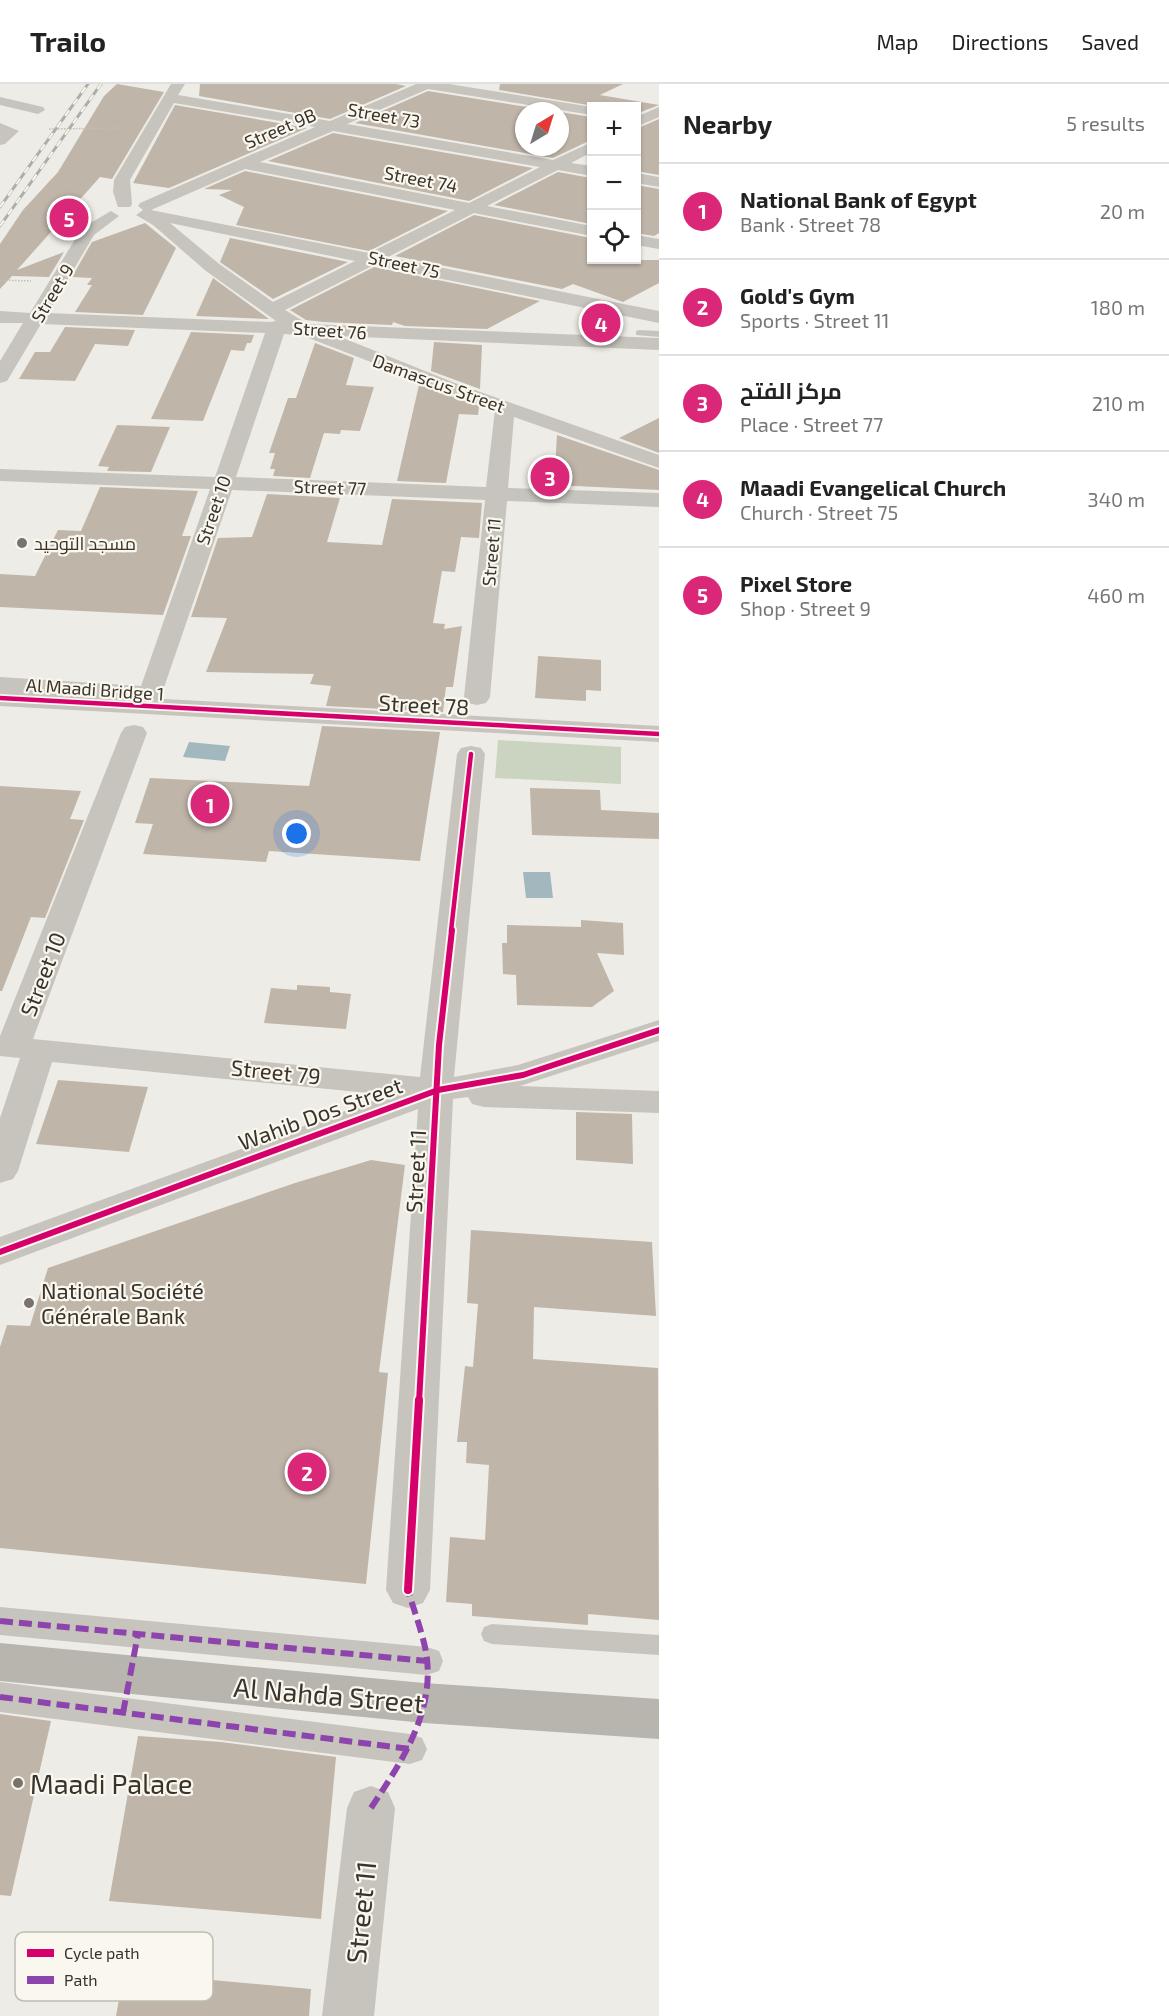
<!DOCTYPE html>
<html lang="en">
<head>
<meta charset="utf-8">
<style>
  body { margin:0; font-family:"Exo 2",Cairo,sans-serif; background:#f2f2f2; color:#222 }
  .controls { position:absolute; right:18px; top:18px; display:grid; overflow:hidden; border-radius:0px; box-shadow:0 2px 4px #0004 }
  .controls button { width:54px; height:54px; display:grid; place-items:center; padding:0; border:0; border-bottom:2px solid #e0e0e0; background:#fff; color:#222; font:30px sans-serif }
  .compass { position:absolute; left:515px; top:18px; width:54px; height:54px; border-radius:50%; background:#fff; box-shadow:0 2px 4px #0004; rotate:38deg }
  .you { position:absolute; left:297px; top:750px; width:21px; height:21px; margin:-15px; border:4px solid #fff; border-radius:50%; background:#1a73e8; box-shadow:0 0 0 9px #1a73e833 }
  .badge { display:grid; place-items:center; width:39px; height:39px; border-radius:50%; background:#db2777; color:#fff; font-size:20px; font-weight:700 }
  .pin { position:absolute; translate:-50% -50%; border:3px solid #fff; box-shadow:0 2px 6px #0006 }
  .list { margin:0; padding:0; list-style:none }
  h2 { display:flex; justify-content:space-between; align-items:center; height:78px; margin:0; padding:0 24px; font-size:26px }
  h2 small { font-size:20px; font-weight:400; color:#767676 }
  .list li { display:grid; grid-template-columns:39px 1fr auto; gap:18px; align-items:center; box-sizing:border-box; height:96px; padding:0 24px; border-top:2px solid #e0e0e0 }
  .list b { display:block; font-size:22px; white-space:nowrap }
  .list p { margin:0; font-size:20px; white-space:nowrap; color:#767676 }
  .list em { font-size:20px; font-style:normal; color:#767676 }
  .icon { flex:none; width:33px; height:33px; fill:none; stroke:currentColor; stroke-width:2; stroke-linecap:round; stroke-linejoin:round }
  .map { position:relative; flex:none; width:659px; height:1932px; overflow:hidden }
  header { display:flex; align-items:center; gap:36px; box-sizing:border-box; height:84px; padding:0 30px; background:#fff; border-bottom:2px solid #e0e0e0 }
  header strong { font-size:28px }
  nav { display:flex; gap:33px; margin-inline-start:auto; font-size:21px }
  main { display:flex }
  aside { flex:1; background:#fff }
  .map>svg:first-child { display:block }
</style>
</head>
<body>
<header>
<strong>Trailo</strong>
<nav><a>Map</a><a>Directions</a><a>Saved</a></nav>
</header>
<main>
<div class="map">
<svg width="659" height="1932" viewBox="0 0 659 1932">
  <rect width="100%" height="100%" fill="#eeece6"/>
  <!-- green -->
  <polygon fill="#cbd4c1" points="498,656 621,663 621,700 495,694"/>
  <!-- water -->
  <g fill="#a3b8be">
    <polygon points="189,658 230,662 225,677 183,673"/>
    <polygon points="523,788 550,788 553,814 526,814"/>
  </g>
  <!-- building -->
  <g fill="#c0b5a9">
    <polygon points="117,0 164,8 112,95 100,93 17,186 64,168 49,193 12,192 0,205 0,160 23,126 58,88 104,12"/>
    <polygon points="200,0 396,0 406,2 330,35 199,12"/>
    <polygon points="500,0 623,0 600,11 659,21 636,30 636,22 594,22 499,6"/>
    <polygon points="428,7 552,27 524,27 524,63 560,63 560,28 591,33 591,56 553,74 355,39"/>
    <polygon points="175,21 307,44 169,104 133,99"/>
    <polygon points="659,35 659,91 636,87 636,45"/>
    <polygon points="333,49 533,84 469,117 268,77"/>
    <polygon points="245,87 448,127 369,167 236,141 244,123 219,111 232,106 204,105"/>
    <polygon points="558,88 591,94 591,140 494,121"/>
    <polygon points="636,101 659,105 659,149 654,152 636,149"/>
    <polygon points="474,131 591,154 591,176 659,176 659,199 623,218 573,200 562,205 395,172"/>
    <polygon points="145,139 176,164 143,231 75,228 92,201 87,201 92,194 72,193 92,158"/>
    <polygon points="230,154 348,178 273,215 220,178"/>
    <polygon points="374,183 540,217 487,245 405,242 393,238 392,241 323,238 306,236 290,226"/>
    <polygon points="213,194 269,235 196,232"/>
    <polygon points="65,243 135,246 128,262 95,260 75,297 19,295 35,268 50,268"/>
    <polygon points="191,248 254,251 251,259 247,259 244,267 231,266 203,337 151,335"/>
    <polygon points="434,258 482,261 480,305 431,287"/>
    <polygon points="315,259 354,274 346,301 374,303 360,347 341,346 340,350 324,349 310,394 273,392 275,385 270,385 275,369 269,369 288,314 296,314"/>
    <polygon points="419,301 479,322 478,331 459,330 446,399 397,397"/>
    <polygon points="659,334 659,369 619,354"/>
    <polygon points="117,341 170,343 151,388 107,387 109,383 98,382"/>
    <polygon points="557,351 659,386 659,406 554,401"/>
    <polygon points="100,403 198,407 182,452 191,452 163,531 0,523 0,490 35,492 58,446 81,447"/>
    <polygon points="267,410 340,414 327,458 382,461 392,415 482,419 479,454 461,453 455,488 442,487 433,539 445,540 444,545 462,542 453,603 446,603 443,628 326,622 331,602 310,600 314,590 206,588 227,534 191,533 218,454 252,453"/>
    <polygon points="538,572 601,576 601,607 586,606 586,617 535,614"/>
    <polygon points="322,642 440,648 420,777 269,767 266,778 143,770 153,740 135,739 150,694 309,702"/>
    <polygon points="0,702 81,707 70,735 84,736 45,834 31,833 2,907 0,907"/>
    <polygon points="530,704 600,706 601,726 659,729 659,755 532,751"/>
    <polygon points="581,836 623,839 624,871 597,869 614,907 592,923 517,921 516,891 503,890 502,859 507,859 507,841 581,843"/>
    <polygon points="297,901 330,903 330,908 351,910 346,945 264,939 271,904 297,906"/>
    <polygon points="58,996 148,1003 129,1068 36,1060"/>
    <polygon points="576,1028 632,1030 633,1080 576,1076"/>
    <polygon points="371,1076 405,1081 379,1288 388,1289 366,1500 0,1464 0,1263 7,1241 30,1242 48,1184 295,1099"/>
    <polygon points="471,1146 652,1158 656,1232 534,1223 533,1275 658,1284 659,1536 588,1530 588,1541 472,1532 472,1520 446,1518 450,1453 485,1456 489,1381 466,1379 467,1358 457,1358 465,1282 473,1283 478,1220 467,1219"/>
    <polygon points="0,1630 51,1637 11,1812 0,1811"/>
    <polygon points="138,1652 221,1658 336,1673 321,1835 109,1817"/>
    <polygon points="124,1888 311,1905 309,1932 116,1932"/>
  </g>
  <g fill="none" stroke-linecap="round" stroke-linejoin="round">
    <!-- path -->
    <g stroke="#c0bdb6" stroke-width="1.5" stroke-dasharray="1.5 1.5" stroke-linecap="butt">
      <polyline points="49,45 124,44"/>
      <polyline points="0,196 31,197"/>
    </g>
    <!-- service -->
    <g fill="#c7c4be" fill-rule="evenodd">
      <polygon points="639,246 659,247 659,253 636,251 636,247"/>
      <polygon points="492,1540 659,1551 659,1571 492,1560 484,1557 481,1550 484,1543"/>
    </g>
    <!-- pedestrian -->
    <g fill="#c7c4be" fill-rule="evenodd">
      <polygon points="0,1523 427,1563 439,1567 443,1577 439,1587 427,1591 0,1551"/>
      <polygon points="0,1598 410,1650 422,1654 427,1665 422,1676 410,1680 0,1628"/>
    </g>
    <!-- minor -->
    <g fill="#c7c4be" fill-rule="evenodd">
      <path d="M171,0H185L178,11L330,37L416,0H449L592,23V31L428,5L347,40L553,76L592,58V68L571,79L592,82V92L558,86L487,122L592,142V152L474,129L388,173L659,227V239L374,181L285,226L308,240L659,254V266L338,252L455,299L659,371V384L514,333L508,404L659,409V423L507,417L490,613L486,619L477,621L468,619L464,613L485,416L232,406L160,615L151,618L0,609V593L141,602L210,405L0,397V385L215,393L265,249L41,240L7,297L0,299V277L23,239H0V227L30,229L82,144L111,127L119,132L94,151L48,229L270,238L276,237L206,187L153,141L136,131L143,126L138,122L140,119L315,43L174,19L130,96L132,120L130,123H118L113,108L114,96ZM333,47L540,83L469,119L260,78ZM245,85L455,126L369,169L151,126ZM170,139L355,177L273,218L218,179ZM284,250L301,251L495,326L486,403L236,393Z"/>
      <polygon points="0,13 43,23 45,26 38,30 0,21"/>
      <polygon points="659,23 659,33 636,43 636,33"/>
      <polygon points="0,39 19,47 5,60 0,61"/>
      <polygon points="636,89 659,93 659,103 636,99"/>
      <polygon points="636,151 659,155 659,165 636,161"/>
      <polygon points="134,641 143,643 147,649 33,955 420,993 457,670 461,664 471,662 481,664 485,670 454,993 518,981 659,936 659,957 520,1002 659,1007 659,1029 484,1023 472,1020 468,1013 453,1015 430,1506 423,1519 408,1524 393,1519 386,1506 418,1025 0,1181 0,1153 389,1011 52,978 18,1087 13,1095 0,1099 0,1034 20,974 0,972 0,952 121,649 125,643"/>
      <polygon points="371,1702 388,1708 395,1724 374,1932 322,1932 347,1724 354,1708"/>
    </g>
    <!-- tertiary -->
    <polygon fill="#c7c4be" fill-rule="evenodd" points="0,606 659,642 659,658 0,622"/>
    <!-- secondary -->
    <polygon fill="#b8b5af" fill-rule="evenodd" points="0,1559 424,1599 659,1615 659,1655 424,1639 0,1597"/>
    <defs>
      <g id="rail">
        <polyline points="0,123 88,0"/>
        <polyline points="0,142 101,0"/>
      </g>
    </defs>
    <!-- rail casing -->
    <use href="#rail" stroke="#afada8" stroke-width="3"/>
    <!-- rail -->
    <use href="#rail" stroke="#f9f7ee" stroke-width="2" stroke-dasharray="7" stroke-linecap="butt"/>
    <!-- quiet -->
    <g stroke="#8e44ad" stroke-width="6" stroke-dasharray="13 6" stroke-linecap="butt">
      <polyline points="0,1537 427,1577"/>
      <polyline points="0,1613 410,1665"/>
      <polyline points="123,1629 138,1550"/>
      <path d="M371,1724C402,1677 436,1627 426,1568C422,1547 414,1527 408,1506"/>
    </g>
    <defs>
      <g id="cycleway-far2">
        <polyline points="0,614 659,650"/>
        <polyline points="451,847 471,670"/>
      </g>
      <g id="cycleway-far1">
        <polyline points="0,1168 438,1006 523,991 659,946"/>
        <polyline points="419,1318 439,961 452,846"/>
      </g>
      <polyline id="cycleway" points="408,1506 419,1316"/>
    </defs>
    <!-- cycleway-far2 casing -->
    <use href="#cycleway-far2" stroke="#f9f7ee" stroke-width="8"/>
    <!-- cycleway-far1 casing -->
    <use href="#cycleway-far1" stroke="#f9f7ee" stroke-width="10"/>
    <!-- cycleway casing -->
    <use href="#cycleway" stroke="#f9f7ee" stroke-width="12"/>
    <!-- cycleway-far2 -->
    <use href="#cycleway-far2" stroke="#d6006c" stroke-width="4.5"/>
    <!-- cycleway-far1 -->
    <use href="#cycleway-far1" stroke="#d6006c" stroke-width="6"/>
    <!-- cycleway -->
    <use href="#cycleway" stroke="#d6006c" stroke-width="8"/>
  </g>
  <!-- markers -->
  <g fill="#78746d" stroke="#f9f7ee" stroke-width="2">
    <circle cx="22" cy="459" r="6"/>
    <circle cx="29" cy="1219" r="6"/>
    <circle cx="18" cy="1699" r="6"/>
  </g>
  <g text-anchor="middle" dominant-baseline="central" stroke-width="4.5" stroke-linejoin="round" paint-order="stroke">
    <!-- far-street labels -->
    <g font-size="18" fill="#39332c" stroke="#f9f7ee">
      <text transform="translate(384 31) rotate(10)">Street 73</text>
      <text transform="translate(280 44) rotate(-23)">Street 9B</text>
      <text transform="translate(421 95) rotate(11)">Street 74</text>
      <text transform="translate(404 180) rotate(12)">Street 75</text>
      <text transform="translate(52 209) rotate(-59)">Street 9</text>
      <text transform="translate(330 246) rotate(4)">Street 76</text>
      <text transform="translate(439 299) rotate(20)">Damascus Street</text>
      <text transform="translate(330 403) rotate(2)">Street 77</text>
      <text transform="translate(213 426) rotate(-71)">Street 10</text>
      <text transform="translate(491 468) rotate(-85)">Street 11</text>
      <text transform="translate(95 605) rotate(4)">Al Maadi Bridge 1</text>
    </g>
    <!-- far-poi labels -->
    <g font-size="18" fill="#39332c" stroke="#f9f7ee" text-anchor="start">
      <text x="34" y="459">مسجد التوحيد</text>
    </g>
    <!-- street labels -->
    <g font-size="22" fill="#39332c" stroke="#f9f7ee">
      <text transform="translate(424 620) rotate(3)">Street 78</text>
      <text transform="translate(42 890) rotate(-69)">Street 10</text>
      <text transform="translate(276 987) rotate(6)">Street 79</text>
      <text transform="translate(320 1029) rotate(-20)">Wahib Dos Street</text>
      <text transform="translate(415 1087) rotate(-87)">Street 11</text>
    </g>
    <!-- poi labels -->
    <g font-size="22" fill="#39332c" stroke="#f9f7ee" text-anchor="start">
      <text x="41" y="1206">National Société<tspan x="41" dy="25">Générale Bank</tspan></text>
    </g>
    <!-- near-street labels -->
    <g font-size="27" fill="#39332c" stroke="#f9f7ee">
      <text transform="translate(329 1610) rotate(5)">Al Nahda Street</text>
      <text transform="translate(360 1828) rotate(-84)">Street 11</text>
    </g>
    <!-- near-poi labels -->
    <g font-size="27" fill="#39332c" stroke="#f9f7ee" text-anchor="start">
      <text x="30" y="1699">Maadi Palace</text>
    </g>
  </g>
  <!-- legend -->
  <rect x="15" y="1848" width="198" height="69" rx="9" fill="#f9f7ee" stroke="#bfbcb4" stroke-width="1.5"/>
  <rect x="27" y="1865" width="27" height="8" fill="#d6006c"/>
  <rect x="27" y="1892" width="27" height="8" fill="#8e44ad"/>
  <g font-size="16" fill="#39332c">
    <text x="64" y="1875">Cycle path</text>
    <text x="64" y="1902">Path</text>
  </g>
</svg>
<div class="controls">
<button>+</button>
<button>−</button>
<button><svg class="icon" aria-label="locate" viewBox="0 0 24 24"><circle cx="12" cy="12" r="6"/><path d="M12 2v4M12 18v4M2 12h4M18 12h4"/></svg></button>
</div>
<svg class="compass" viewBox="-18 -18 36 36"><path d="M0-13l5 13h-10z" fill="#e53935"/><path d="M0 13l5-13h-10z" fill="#767676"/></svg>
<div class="you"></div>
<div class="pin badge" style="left:210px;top:720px">1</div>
<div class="pin badge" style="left:307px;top:1388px">2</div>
<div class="pin badge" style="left:550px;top:393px">3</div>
<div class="pin badge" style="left:601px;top:239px">4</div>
<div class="pin badge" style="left:69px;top:134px">5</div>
</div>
<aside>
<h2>Nearby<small>5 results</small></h2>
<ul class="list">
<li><span class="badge">1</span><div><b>National Bank of Egypt</b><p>Bank · Street 78</p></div><em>20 m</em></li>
<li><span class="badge">2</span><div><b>Gold's Gym</b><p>Sports · Street 11</p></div><em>180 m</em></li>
<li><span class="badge">3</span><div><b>مركز الفتح</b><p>Place · Street 77</p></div><em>210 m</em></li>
<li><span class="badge">4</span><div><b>Maadi Evangelical Church</b><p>Church · Street 75</p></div><em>340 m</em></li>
<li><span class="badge">5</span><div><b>Pixel Store</b><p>Shop · Street 9</p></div><em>460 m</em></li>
</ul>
</aside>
</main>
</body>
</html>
